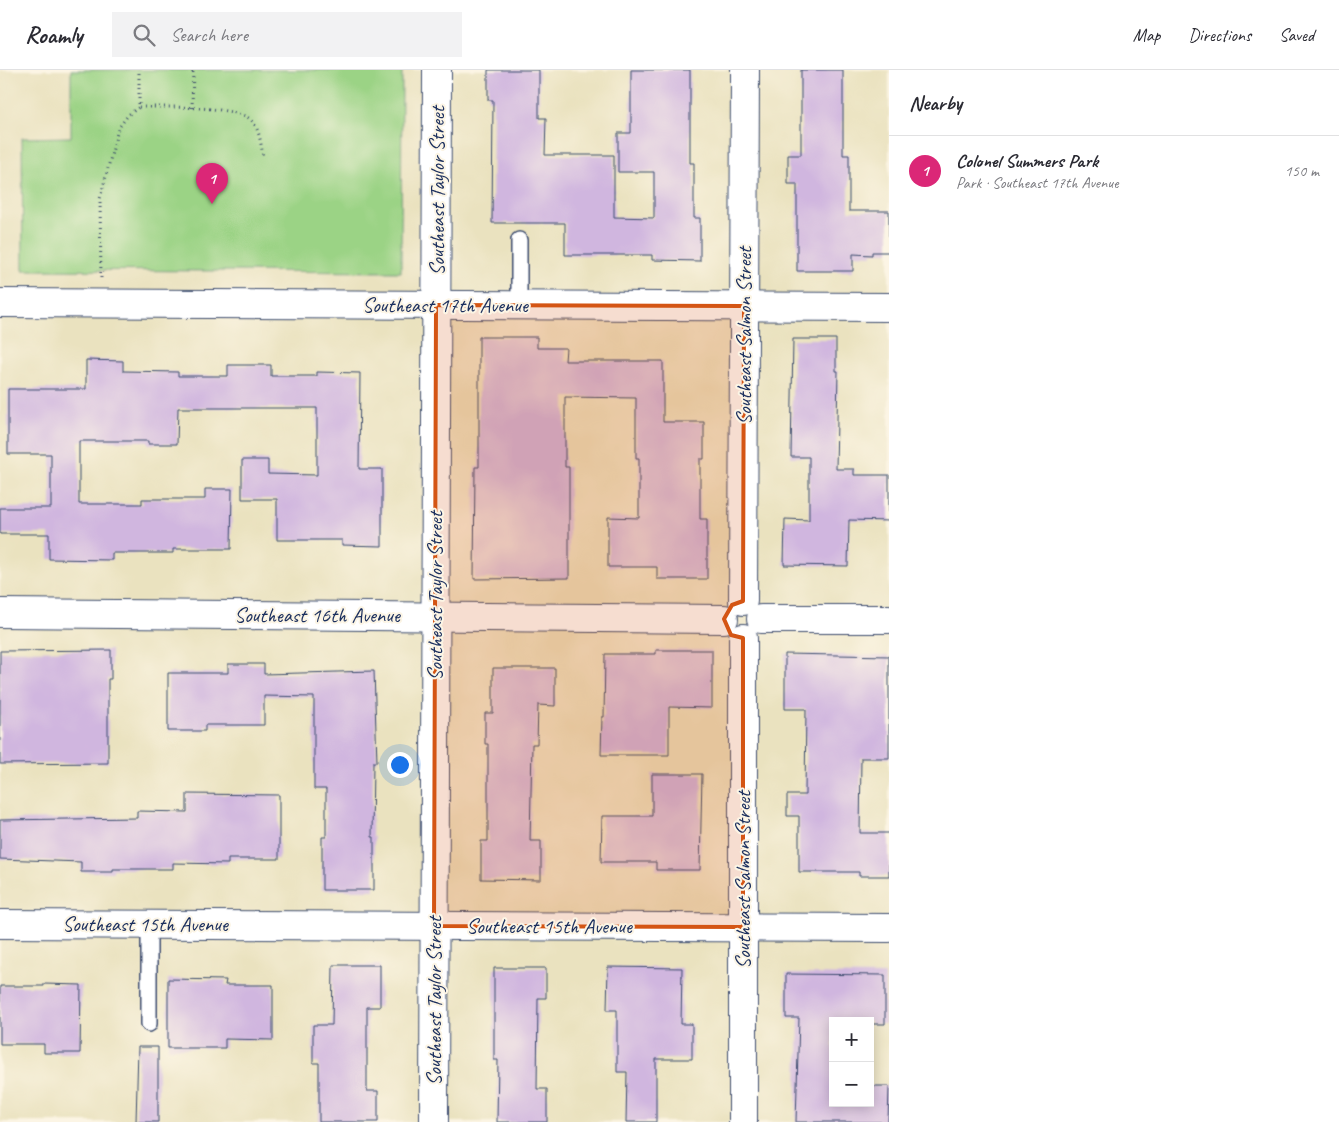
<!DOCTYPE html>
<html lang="en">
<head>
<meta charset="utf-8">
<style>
  body { margin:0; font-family:Caveat,sans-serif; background:#f2f2f3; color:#2b2b33 }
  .controls { position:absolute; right:15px; bottom:15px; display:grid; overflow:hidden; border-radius:0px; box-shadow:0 2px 12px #0003 }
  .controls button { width:45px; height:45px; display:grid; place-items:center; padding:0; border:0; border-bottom:1px solid #e1e1e2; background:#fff; color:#2b2b33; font:25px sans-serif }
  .you { position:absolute; left:399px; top:694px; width:18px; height:18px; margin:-12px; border:4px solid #fff; border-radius:50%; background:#1a73e8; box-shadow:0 0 0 8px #1a73e833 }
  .badge { display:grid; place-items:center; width:32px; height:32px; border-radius:50%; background:#db2777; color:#fff; font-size:16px; font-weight:700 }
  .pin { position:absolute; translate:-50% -41px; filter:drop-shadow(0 1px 2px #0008) }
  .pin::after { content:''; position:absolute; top:26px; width:18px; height:15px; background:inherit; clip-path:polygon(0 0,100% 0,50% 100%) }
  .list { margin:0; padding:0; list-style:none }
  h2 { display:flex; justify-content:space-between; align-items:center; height:65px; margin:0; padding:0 20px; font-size:21px }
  h2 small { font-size:16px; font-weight:400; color:#7c7c81 }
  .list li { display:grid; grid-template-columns:32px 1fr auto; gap:15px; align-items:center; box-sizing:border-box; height:70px; padding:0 20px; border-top:1px solid #e1e1e2 }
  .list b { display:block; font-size:19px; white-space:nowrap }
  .list p { margin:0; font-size:16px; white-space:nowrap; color:#7c7c81 }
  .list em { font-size:16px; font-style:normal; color:#7c7c81 }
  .icon { flex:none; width:28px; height:28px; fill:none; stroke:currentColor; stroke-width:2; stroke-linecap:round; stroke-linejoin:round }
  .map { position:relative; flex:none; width:889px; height:1052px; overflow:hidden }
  header { display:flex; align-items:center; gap:30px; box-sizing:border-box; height:70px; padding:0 25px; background:#fff; border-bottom:1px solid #e1e1e2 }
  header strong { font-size:24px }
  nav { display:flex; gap:28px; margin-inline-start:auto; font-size:18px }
  .search { width:350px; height:45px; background:#f2f2f3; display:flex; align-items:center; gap:12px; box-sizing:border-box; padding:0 18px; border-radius:0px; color:#7c7c81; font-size:19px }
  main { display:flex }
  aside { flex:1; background:#fff }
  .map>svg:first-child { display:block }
</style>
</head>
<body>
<header>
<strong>Roamly</strong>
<div class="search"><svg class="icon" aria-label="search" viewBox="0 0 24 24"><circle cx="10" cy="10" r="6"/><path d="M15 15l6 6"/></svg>Search here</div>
<nav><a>Map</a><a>Directions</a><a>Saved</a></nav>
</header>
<main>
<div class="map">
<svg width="889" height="1052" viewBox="0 0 889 1052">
  <rect width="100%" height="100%" fill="#fcf5e5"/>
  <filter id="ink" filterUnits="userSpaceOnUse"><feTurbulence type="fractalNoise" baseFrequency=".02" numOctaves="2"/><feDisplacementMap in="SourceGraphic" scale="10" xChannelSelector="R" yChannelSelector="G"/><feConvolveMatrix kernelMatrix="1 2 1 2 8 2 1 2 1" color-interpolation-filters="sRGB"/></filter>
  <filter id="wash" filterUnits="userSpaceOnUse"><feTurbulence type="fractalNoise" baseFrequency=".0096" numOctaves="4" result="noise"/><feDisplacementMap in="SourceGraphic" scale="20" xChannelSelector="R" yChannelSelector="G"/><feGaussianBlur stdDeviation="1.12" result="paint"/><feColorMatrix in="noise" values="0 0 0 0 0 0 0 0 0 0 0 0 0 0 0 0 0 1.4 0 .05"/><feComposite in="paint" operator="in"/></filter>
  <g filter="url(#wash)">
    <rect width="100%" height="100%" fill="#eae2bf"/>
    <!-- green -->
    <polygon fill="#9bd385" stroke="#5b8172" points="71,0 402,0 401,202 23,200 22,68 71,67"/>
    <g id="blocks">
      <!-- building -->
      <g fill="#d0b6df">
        <polygon points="488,0 539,0 539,48 546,48 545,85 614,85 614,147 654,148 654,102 618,102 618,63 631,63 631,0 690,0 690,93 694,93 694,148 700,148 700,191 652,190 652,185 565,185 565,153 492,153 493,30 488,30"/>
        <polygon points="801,0 843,0 843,85 849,85 849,141 889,141 889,182 872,182 872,185 853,184 853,201 797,201 797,114 788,114 788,85 801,85"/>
        <polygon points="479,267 537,267 537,278 566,278 565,291 663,291 663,352 704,352 704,389 700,389 700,449 707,449 707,509 657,509 657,497 608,497 608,447 639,448 639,388 636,388 636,328 565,327 565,397 569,397 569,508 474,509 475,397 479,397"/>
        <polygon points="793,269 836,269 836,301 838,301 836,399 854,399 854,405 889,405 889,451 849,450 848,496 784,495 785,449 809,450 809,387 791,387"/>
        <polygon points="86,290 123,291 123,301 178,302 178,306 228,306 228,295 271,295 271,306 317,306 317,302 360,303 359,399 382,399 382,476 342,475 342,470 277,470 277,429 242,429 242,390 268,390 268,404 317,405 317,338 178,338 177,374 148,374 148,371 79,371 79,434 142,434 142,429 205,429 205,419 232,419 231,479 173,479 173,483 112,483 112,490 49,489 49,464 0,464 0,438 51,438 51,384 8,384 8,319 86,319"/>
        <polygon points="111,580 111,609 108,609 108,693 0,694 0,581"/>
        <polygon points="656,580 712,580 712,638 669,637 669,685 601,685 602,647 604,647 605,584 656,584"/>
        <polygon points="785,584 889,586 889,688 861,688 860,763 889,763 889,806 859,806 859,802 799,802 799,746 787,746 787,725 805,725 806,639 785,639"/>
        <polygon points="228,594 264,594 264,604 374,601 377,692 373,692 372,767 374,767 374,820 322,820 322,767 326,767 326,719 314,719 314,627 264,626 264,655 205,655 205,661 168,661 168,603 228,603"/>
        <polygon points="493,598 555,598 555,636 538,635 537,674 532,674 530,771 541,771 541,810 481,809 481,771 488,771 488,674 485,674 485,643 493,643"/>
        <polygon points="652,704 702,704 700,800 656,800 656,792 601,792 602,746 652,746"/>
        <polygon points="187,724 279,725 279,789 228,789 228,794 173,793 173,799 113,799 113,802 81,802 81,792 0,789 0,750 137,748 137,741 187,742"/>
        <polygon points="333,895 380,895 380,937 367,937 367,1021 378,1021 378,1052 319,1052 319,993 313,993 313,955 332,955"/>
        <polygon points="608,897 682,898 681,954 692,954 692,989 656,989 656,1052 626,1052 627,1002 617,1002 617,940 607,940"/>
        <polygon points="494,898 546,898 546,928 538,928 537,1019 547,1019 547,1052 497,1052 498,990 494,990"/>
        <polygon points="786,904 885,905 885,954 870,954 870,951 833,951 833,1033 870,1033 870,1016 889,1016 888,1052 796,1052 799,948 786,948"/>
        <polygon points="168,909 226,910 225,915 273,915 273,970 225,969 225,978 168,978"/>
        <polygon points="44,914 81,915 80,983 44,983 44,974 0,974 0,916 44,916"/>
        <polygon points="138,977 158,977 158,1052 136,1052"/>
      </g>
    </g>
  </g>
  <g filter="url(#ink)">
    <use href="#blocks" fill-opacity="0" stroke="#3a4a6d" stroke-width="1"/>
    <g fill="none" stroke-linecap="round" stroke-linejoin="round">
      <defs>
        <g id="service">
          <polyline points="519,170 519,235"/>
          <polyline points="149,854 149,954"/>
        </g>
        <g id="minor">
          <polyline points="0,233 889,237"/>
          <polyline points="743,531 745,0"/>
          <polyline points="0,543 724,549"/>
          <polyline points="761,549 889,549"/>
          <polyline points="743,568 743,1052"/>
          <polyline points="0,854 889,858"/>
          <polyline points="434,1052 437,0"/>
        </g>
      </defs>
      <!-- service casing -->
      <use href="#service" stroke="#3a4a6d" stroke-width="18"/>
      <!-- minor casing -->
      <use href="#minor" stroke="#3a4a6d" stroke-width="30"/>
      <!-- path -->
      <g stroke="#3a4a6d" stroke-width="3" stroke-dasharray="1 4" stroke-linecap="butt">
        <path d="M139,37C161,37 239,35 252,51C260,60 261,75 263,87"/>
        <polyline points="192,38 193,0"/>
        <polyline points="101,208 100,129 118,59 128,45 139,37 139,0"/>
      </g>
      <!-- service -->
      <use href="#service" stroke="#fff" stroke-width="15"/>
      <!-- minor -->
      <use href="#minor" stroke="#fff" stroke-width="28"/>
    </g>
  </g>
  <!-- marked area -->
  <path fill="#d45514" fill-opacity="0.2" stroke="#d45514" stroke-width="4" stroke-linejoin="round" d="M436,235L744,236L743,531L732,535L724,549L731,565L743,568V857L434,856Z"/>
  <g text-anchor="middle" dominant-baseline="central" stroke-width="4" stroke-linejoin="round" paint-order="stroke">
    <!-- street labels -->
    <g font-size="21" fill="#1b2f5e" stroke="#fcf5e5">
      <text transform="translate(437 121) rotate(-90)">Southeast Taylor Street</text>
      <text x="445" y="235">Southeast 17th Avenue</text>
      <text transform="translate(744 266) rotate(-90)">Southeast Salmon Street</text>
      <text transform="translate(435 526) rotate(-90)">Southeast Taylor Street</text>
      <text x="317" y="545">Southeast 16th Avenue</text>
      <text transform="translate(743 810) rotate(-90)">Southeast Salmon Street</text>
      <text x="145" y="854">Southeast 15th Avenue</text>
      <text x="549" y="856">Southeast 15th Avenue</text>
      <text transform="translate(434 931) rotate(-90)">Southeast Taylor Street</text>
    </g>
  </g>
</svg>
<div class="controls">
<button>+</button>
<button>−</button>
</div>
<div class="you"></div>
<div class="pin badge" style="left:212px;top:134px">1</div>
</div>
<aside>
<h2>Nearby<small></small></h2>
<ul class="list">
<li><span class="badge">1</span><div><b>Colonel Summers Park</b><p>Park · Southeast 17th Avenue</p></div><em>150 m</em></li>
</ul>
</aside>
</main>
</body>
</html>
